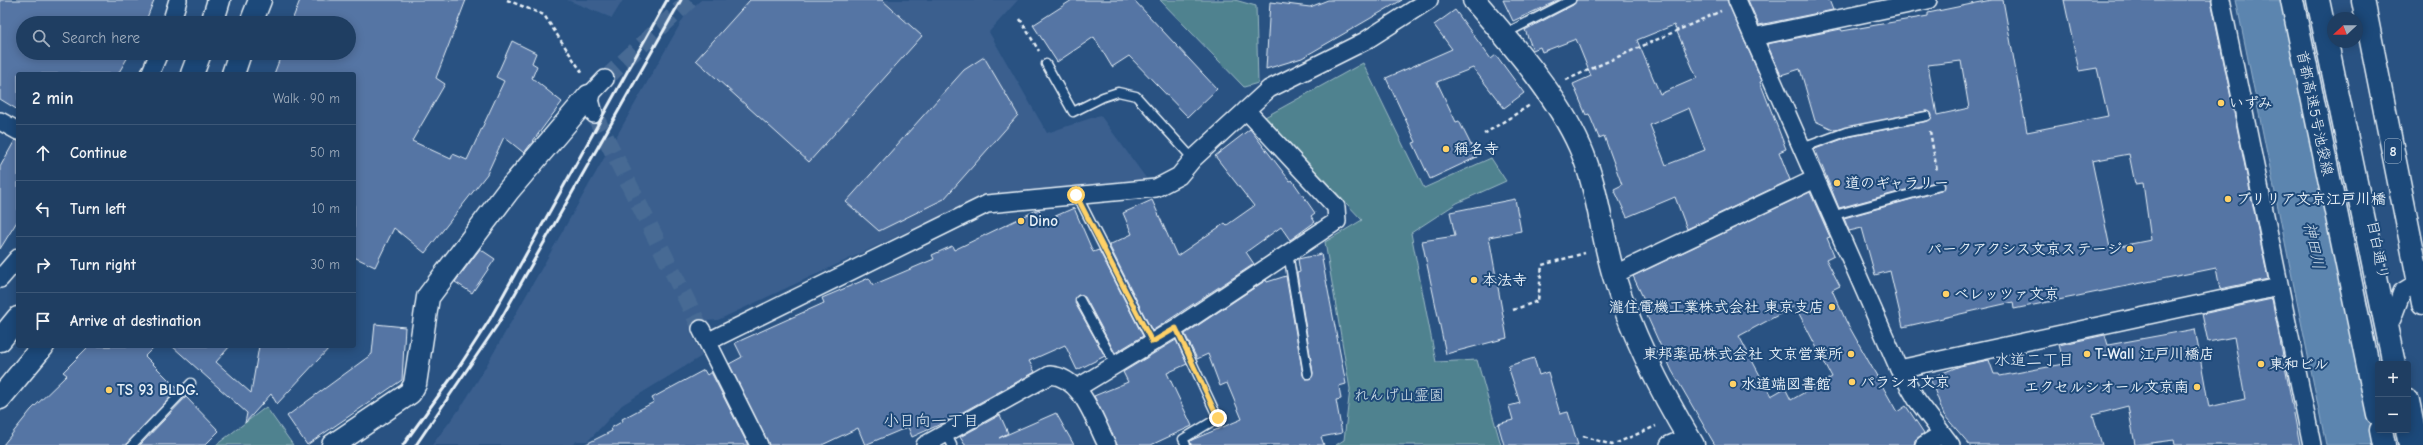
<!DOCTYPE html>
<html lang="en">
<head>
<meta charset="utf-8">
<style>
  body { margin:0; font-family:"Comic Neue","Klee One",sans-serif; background:#274568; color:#f1f3f6 }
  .controls { position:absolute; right:12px; bottom:12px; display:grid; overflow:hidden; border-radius:4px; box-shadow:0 2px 10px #0003 }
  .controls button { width:36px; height:36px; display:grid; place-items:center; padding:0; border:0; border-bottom:1px solid #3c5777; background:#1f3e62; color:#f1f3f6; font:20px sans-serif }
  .compass { position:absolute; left:2327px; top:12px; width:36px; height:36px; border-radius:50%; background:#1f3e62; box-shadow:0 2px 10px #0003; rotate:248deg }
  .stop { position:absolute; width:12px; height:12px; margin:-9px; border:3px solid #ffd166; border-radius:50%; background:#fff }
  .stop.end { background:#ffd166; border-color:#fff; box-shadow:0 1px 4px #0008 }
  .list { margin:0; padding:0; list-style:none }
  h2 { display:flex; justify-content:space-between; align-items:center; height:52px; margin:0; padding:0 16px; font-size:17px }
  h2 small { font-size:13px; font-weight:400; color:#a1aebe }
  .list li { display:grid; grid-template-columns:26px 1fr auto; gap:12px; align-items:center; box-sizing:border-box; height:56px; padding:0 16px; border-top:1px solid #3c5777 }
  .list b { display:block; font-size:15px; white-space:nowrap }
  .list em { font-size:13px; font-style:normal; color:#a1aebe }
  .icon { flex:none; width:22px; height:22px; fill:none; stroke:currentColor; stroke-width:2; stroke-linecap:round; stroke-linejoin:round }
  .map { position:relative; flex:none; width:2423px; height:445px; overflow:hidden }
  .search { position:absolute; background:#1f3e62; box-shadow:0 2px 10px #0003; left:16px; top:16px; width:340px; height:44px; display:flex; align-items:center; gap:10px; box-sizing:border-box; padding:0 14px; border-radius:22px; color:#a1aebe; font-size:15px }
  .panel { position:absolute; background:#1f3e62; box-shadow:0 2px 10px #0003; left:16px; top:72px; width:340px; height:276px; border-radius:4px }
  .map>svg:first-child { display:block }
</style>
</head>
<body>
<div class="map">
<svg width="2423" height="445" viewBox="0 0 2423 445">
  <rect width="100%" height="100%" fill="#295282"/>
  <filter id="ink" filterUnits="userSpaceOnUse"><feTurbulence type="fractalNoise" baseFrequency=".025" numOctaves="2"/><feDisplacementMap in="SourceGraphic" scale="8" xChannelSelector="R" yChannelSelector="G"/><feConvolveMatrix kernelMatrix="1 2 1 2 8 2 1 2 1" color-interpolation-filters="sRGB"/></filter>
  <g filter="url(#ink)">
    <!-- built -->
    <g fill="#3a5f8e">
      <polygon points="567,0 623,0 612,18"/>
      <polygon points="701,0 1018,0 989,32 1047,133 1100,115 1149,182 988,194 718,320 707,321 690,331 702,356 622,405 588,441 577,441 572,445 432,445 461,407 481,375 687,12"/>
    </g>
    <!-- green -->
    <g fill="#4f828f" stroke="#9cbac4">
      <polygon points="1160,0 1235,0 1256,6 1258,83 1244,87"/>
      <polygon points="1363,63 1424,188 1491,158 1506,181 1457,203 1411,233 1436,362 1477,360 1501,445 1336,445 1344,440 1350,389 1325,242 1362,220 1265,117"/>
      <polygon points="266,407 293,445 216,445"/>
    </g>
    <!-- water -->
    <polygon fill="#5b85af" stroke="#93b0cc" points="2236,0 2298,0 2378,430 2392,430 2395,445 2326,445"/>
    <!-- building -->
    <g fill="#5575a4" stroke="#e8f1f8" fill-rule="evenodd">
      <polygon points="0,0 154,0 145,23 23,23 23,53 124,53 129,55 118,74 18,74 18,110 0,99"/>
      <polygon points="300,0 466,0 436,78 445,84 412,141 451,159 453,154 467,160 504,81 496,77 512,41 536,53 532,63 537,66 532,78 562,102 524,153 504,137 487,174 425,253 394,228 375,267 354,257 354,74 274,74 282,53 349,53 349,23 291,23"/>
      <polygon points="750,0 882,0 922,36 809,162 696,60"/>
      <polygon points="1072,0 1134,0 1217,89 1188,117 1129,56 1112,67 1094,37 1057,62 1033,25"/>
      <polygon points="1328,0 1402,0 1302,58 1266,69 1270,2 1310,7"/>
      <polygon points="1503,0 1559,0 1513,21"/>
      <path d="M1576,0H1727L1762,81L1760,82L1786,149L1779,152L1790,180L1687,229L1675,197L1627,217L1614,189L1622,185L1604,136L1599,138L1589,114L1586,115L1573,84L1591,76L1576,39L1542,52L1540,47L1533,50L1525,30L1573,5ZM1674,25L1697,78L1660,94L1637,40ZM1689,108L1705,150L1666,165L1650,125Z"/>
      <polygon points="1748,0 1829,0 1833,10 1759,25"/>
      <path d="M1991,0H2003L2027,132L2108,116L2097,68L2079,71L2064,0H2211L2268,279L2220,289L2216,268L2014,309L2013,302L1903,327L1890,271L1875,275L1862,228L1849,231L1844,218L1941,191L1945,184L1939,181L1839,208L1815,149L1848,137L1928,121L1932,115L1926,111L1835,130L1815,121L1800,69L1781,75L1767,44L1841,29L1842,31L1928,16V13ZM1961,61L1969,108L1937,115L1928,65ZM2129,154L2135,184L2143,183L2151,240L2110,248L2092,161Z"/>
      <polygon points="1455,10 1491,59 1496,55 1524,93 1504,108 1473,68 1437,82 1456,122 1459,121 1477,157 1430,179 1413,143 1416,142 1386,78 1452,49 1434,25"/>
      <polygon points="984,57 1018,115 944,199 879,231 846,202 964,70"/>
      <polygon points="1250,129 1290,181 1292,180 1315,213 1311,216 1315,222 1290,240 1281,227 1246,252 1254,264 1152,331 1109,245 1132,234 1123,213 1152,200 1177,256 1225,223 1227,225 1254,206 1215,156"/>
      <polygon points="15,140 18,141 18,220 0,249 0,167"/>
      <path d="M1810,192L1830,237L1827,238L1834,255L1826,259L1840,286L1832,290L1846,321L1897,412L1906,406L1924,433L1915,440L1914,445H1715L1672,371L1644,309L1648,308L1633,276ZM1795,306L1832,377L1791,400L1785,388L1771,396L1739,336Z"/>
      <polygon points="1515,199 1521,231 1489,237 1507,338 1446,354 1422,241 1455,236 1450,212"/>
      <polygon points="1074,208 1093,252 1099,250 1143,336 1115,353 1085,297 1078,295 1075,303 1105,356 1077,370 1065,345 1029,361 1035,372 943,423 912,437 908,427 865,445 858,428 822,445 769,445 729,364 742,357 735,343 824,303 822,298 869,278 873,285 934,259 932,255 952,246 954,250 1039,209 1044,221"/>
      <polygon points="480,249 495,259 472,293 455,282"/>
      <polygon points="1321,254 1346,384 1339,386 1341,399 1336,400 1342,433 1321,437 1324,445 1191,445 1190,441 1194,439 1242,419 1227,383 1220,386 1208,354 1197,359 1185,334 1266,280 1267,282 1286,276 1303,375 1306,379 1311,378 1313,373 1297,273 1300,272 1298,259"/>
      <polygon points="2272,299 2300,445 2175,445 2174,440 2135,445 2128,406 2093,415 2102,445 1970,445 1944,415 1930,378 1960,366 1989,360 1994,374 1999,374 2000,376 2064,364 2059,345 2105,335 2108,345 2195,329 2209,407 2245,399 2234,337 2208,342 2202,314"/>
      <polygon points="375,324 405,327 402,380 307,445 287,416 372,354"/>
      <polygon points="1176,340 1187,364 1167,373 1192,426 1151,445 1117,445 1094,396 1128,382 1123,372"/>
      <polygon points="89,346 155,346 145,356 178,389 127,445 3,445 31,410 67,375 63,372"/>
      <polygon points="172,346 230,346 216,362 251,393 259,346 331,346 277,404 271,394 245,423 247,413"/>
      <polygon points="1534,358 1539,375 1548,372 1560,414 1568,412 1578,445 1504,445 1498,424 1513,420 1509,406 1520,403 1508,366"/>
      <polygon points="704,370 707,375 711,372 748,445 584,445 612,431 611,428 623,421 622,419 654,402 652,398"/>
      <polygon points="186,397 219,431 205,445 140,445"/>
      <polygon points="1056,413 1074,445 965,445 960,437 1000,415 1008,433 999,438"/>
    </g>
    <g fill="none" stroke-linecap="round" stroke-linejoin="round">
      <!-- street-tunnel -->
      <g stroke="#466a94" stroke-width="17" stroke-dasharray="17 8" stroke-linecap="butt">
        <polyline points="605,79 690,0"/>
        <polyline points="594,114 701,329"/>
      </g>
      <defs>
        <g id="lane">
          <polyline points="1504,34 1571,0"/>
          <polyline points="1046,64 1073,112 1103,97 1118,92 1136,96 1193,159"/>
          <polyline points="1802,148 1846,132 1927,116"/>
          <polyline points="1077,195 1152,342"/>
          <polyline points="1831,216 1940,186"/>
          <polyline points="1288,253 1308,374"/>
          <polyline points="1080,300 1115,364"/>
          <polyline points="1176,328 1218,418 1183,439 1186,445"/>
          <polyline points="946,433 952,445"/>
          <polyline points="132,445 191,383"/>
        </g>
        <g id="street">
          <polyline points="1737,0 1899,369 1917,400 1951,445"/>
          <polyline points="2221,0 2312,445"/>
          <polyline points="171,23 178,0"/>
          <polyline points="1753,37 1928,0"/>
          <polyline points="150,74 159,53"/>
          <polyline points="594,114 589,96 605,79"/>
          <polyline points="0,121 18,131"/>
          <polyline points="1613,275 1815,179"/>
          <polyline points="0,279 18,258"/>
          <polyline points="2392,319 2402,292 2423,279"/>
          <polyline points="701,329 759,445"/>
          <polyline points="709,341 987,204 1156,188 1179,176 1193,159 1269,89 1365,41 1429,0"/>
          <polyline points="1899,369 2279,287"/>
          <polyline points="1077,388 1176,328 1337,221 1336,207 1246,110"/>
          <path d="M925,445L1050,375C1082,377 1094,420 1107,445"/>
          <polyline points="1669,445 1688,437"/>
          <polyline points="1924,445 1942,434"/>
        </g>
        <g id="secondary">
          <path d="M1474,0C1511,43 1557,95 1580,147C1598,188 1601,233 1614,276C1632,335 1661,392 1693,445"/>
          <polyline points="333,445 410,393 415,384 428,297 508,191 589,96"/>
        </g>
        <g id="primary">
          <polyline points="2363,0 2423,303"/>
          <polyline points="2408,401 2417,445"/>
        </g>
        <g id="highway">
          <polyline points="2292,0 2378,414"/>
          <polyline points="2318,0 2394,364"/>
          <polyline points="212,23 219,0"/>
          <polyline points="251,23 260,0"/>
          <polyline points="192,74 200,53"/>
          <polyline points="233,74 240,53"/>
          <polyline points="0,340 18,318"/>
          <polyline points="0,398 43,346"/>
          <polyline points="2381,430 2384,445"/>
          <polyline points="2407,430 2410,445"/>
        </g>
      </defs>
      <!-- lane casing -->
      <use href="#lane" stroke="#e8f1f8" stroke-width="11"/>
      <!-- street casing -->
      <use href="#street" stroke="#e8f1f8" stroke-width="20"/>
      <!-- secondary casing -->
      <use href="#secondary" stroke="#e8f1f8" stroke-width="25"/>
      <!-- primary casing -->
      <use href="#primary" stroke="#e8f1f8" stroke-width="25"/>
      <!-- highway casing -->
      <use href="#highway" stroke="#e8f1f8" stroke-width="25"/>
      <!-- path -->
      <g stroke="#e8f1f8" stroke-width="2.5" stroke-dasharray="4 3" stroke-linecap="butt">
        <polyline points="507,0 544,15 583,74"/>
        <polyline points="1020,19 1039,51"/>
        <polyline points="1566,80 1721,11"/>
        <polyline points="1930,131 1937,171"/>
        <polyline points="1484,134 1530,105"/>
        <polyline points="1513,310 1538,301 1542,265 1585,253"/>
        <polyline points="1583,436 1612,445 1656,426"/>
      </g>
      <!-- lane -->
      <use href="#lane" stroke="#1f4a7a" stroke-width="8"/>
      <!-- street -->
      <use href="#street" stroke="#1f4a7a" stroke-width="17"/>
      <!-- secondary -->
      <use href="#secondary" stroke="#1f4a7a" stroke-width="22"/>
      <!-- primary -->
      <use href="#primary" stroke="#1f4a7a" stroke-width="22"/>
      <!-- highway -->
      <use href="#highway" stroke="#1f4a7a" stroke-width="22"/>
      <!-- rail -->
      <g stroke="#e8f1f8" stroke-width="3">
        <polyline points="403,445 457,370 490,319 667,0"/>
        <polyline points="416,445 498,324 681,0"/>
      </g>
    </g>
  </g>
  <g fill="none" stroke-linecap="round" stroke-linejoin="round" filter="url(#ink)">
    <!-- route -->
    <polyline stroke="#ffd166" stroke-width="5" points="1076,195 1152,342 1176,328 1218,418"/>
  </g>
  <!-- markers -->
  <g fill="#ffd166" stroke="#1f4a7a" stroke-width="1.5">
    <circle cx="2221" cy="103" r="4"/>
    <circle cx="1446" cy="149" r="4"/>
    <circle cx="1837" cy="183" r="4"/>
    <circle cx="2228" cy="199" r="4"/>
    <circle cx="1021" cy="221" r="4"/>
    <circle cx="2130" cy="249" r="4"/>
    <circle cx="1474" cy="280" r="4"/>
    <circle cx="1946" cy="294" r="4"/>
    <circle cx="1832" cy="307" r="4"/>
    <circle cx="1851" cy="354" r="4"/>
    <circle cx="2087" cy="354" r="4"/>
    <circle cx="2261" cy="364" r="4"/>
    <circle cx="1852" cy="382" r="4"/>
    <circle cx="1733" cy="384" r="4"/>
    <circle cx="2197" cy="387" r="4"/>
    <circle cx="109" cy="390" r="4"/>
  </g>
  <g text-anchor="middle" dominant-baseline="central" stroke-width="4" stroke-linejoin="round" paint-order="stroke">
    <!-- shield labels -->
    <rect fill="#1f4a7a" stroke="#acbfd2" stroke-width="1" x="2385" y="139" width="16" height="24" rx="3"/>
    <g font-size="14" font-weight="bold" fill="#e8f1f8">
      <text x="2393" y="151">8</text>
    </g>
    <!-- poi labels -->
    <g font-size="15" font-weight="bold" fill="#e8f1f8" stroke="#1f4a7a" text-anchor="start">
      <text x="2229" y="103">いずみ</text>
      <text x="1454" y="149">稱名寺</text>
      <text x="1845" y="183">道のギャラリー</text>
      <text x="2236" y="199">ブリリア文京江戸川橋</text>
      <text x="1029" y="221">Dino</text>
      <text x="2122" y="249" text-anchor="end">パークアクシス文京ステージ</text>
      <text x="1482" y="280">本法寺</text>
      <text x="1954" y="294">ベレッツァ文京</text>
      <text x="1824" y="307" text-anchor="end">瀧住電機工業株式会社 東京支店</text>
      <text x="1843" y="354" text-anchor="end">東邦薬品株式会社 文京営業所</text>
      <text x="2095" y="354">T-Wall 江戸川橋店</text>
      <text x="2269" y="364">東和ビル</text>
      <text x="1860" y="382">パラシオ文京</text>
      <text x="1741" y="384">水道端図書館</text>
      <text x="2189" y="387" text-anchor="end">エクセルシオール文京南</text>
      <text x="117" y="390">TS 93 BLDG.</text>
    </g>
    <!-- street labels -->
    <g font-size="15" fill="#e8f1f8" stroke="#1f4a7a">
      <text transform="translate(2315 113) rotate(78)">首都高速5号池袋線</text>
      <text transform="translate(2378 250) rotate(79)">目白通り</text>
    </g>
    <!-- park labels -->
    <g font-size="15" fill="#d1e0e8" stroke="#1f4a7a">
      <text x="1399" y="395">れんげ山霊園</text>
    </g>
    <!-- water labels -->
    <g font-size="16" font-style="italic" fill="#d3e1ed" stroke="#1f4a7a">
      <text transform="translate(2314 246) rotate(78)">神田川</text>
    </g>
    <!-- neighbourhood labels -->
    <g font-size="16" fill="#e8f1f8" stroke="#1f4a7a">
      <text x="2034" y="360">水道二丁目</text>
      <text x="931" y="421">小日向一丁目</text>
    </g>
  </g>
</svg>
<div class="controls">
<button>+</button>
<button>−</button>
</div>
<svg class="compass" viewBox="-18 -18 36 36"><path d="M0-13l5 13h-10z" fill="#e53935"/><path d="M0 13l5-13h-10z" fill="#a1aebe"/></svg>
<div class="stop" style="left:1076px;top:195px"></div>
<div class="stop end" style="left:1218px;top:418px"></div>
<div class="search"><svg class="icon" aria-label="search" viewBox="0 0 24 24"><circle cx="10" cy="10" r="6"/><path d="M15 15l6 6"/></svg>Search here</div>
<section class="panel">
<h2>2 min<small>Walk · 90 m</small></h2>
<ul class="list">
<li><svg class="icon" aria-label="ahead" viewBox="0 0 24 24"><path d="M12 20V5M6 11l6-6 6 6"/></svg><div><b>Continue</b></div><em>50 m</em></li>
<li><svg class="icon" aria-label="left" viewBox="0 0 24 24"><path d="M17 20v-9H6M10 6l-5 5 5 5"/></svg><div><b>Turn left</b></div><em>10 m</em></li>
<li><svg class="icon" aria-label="right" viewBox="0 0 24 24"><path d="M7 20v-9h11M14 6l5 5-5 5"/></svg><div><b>Turn right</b></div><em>30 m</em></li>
<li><svg class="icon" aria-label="arrive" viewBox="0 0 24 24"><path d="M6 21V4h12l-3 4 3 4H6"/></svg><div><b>Arrive at destination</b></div></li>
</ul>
</section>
</div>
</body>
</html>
